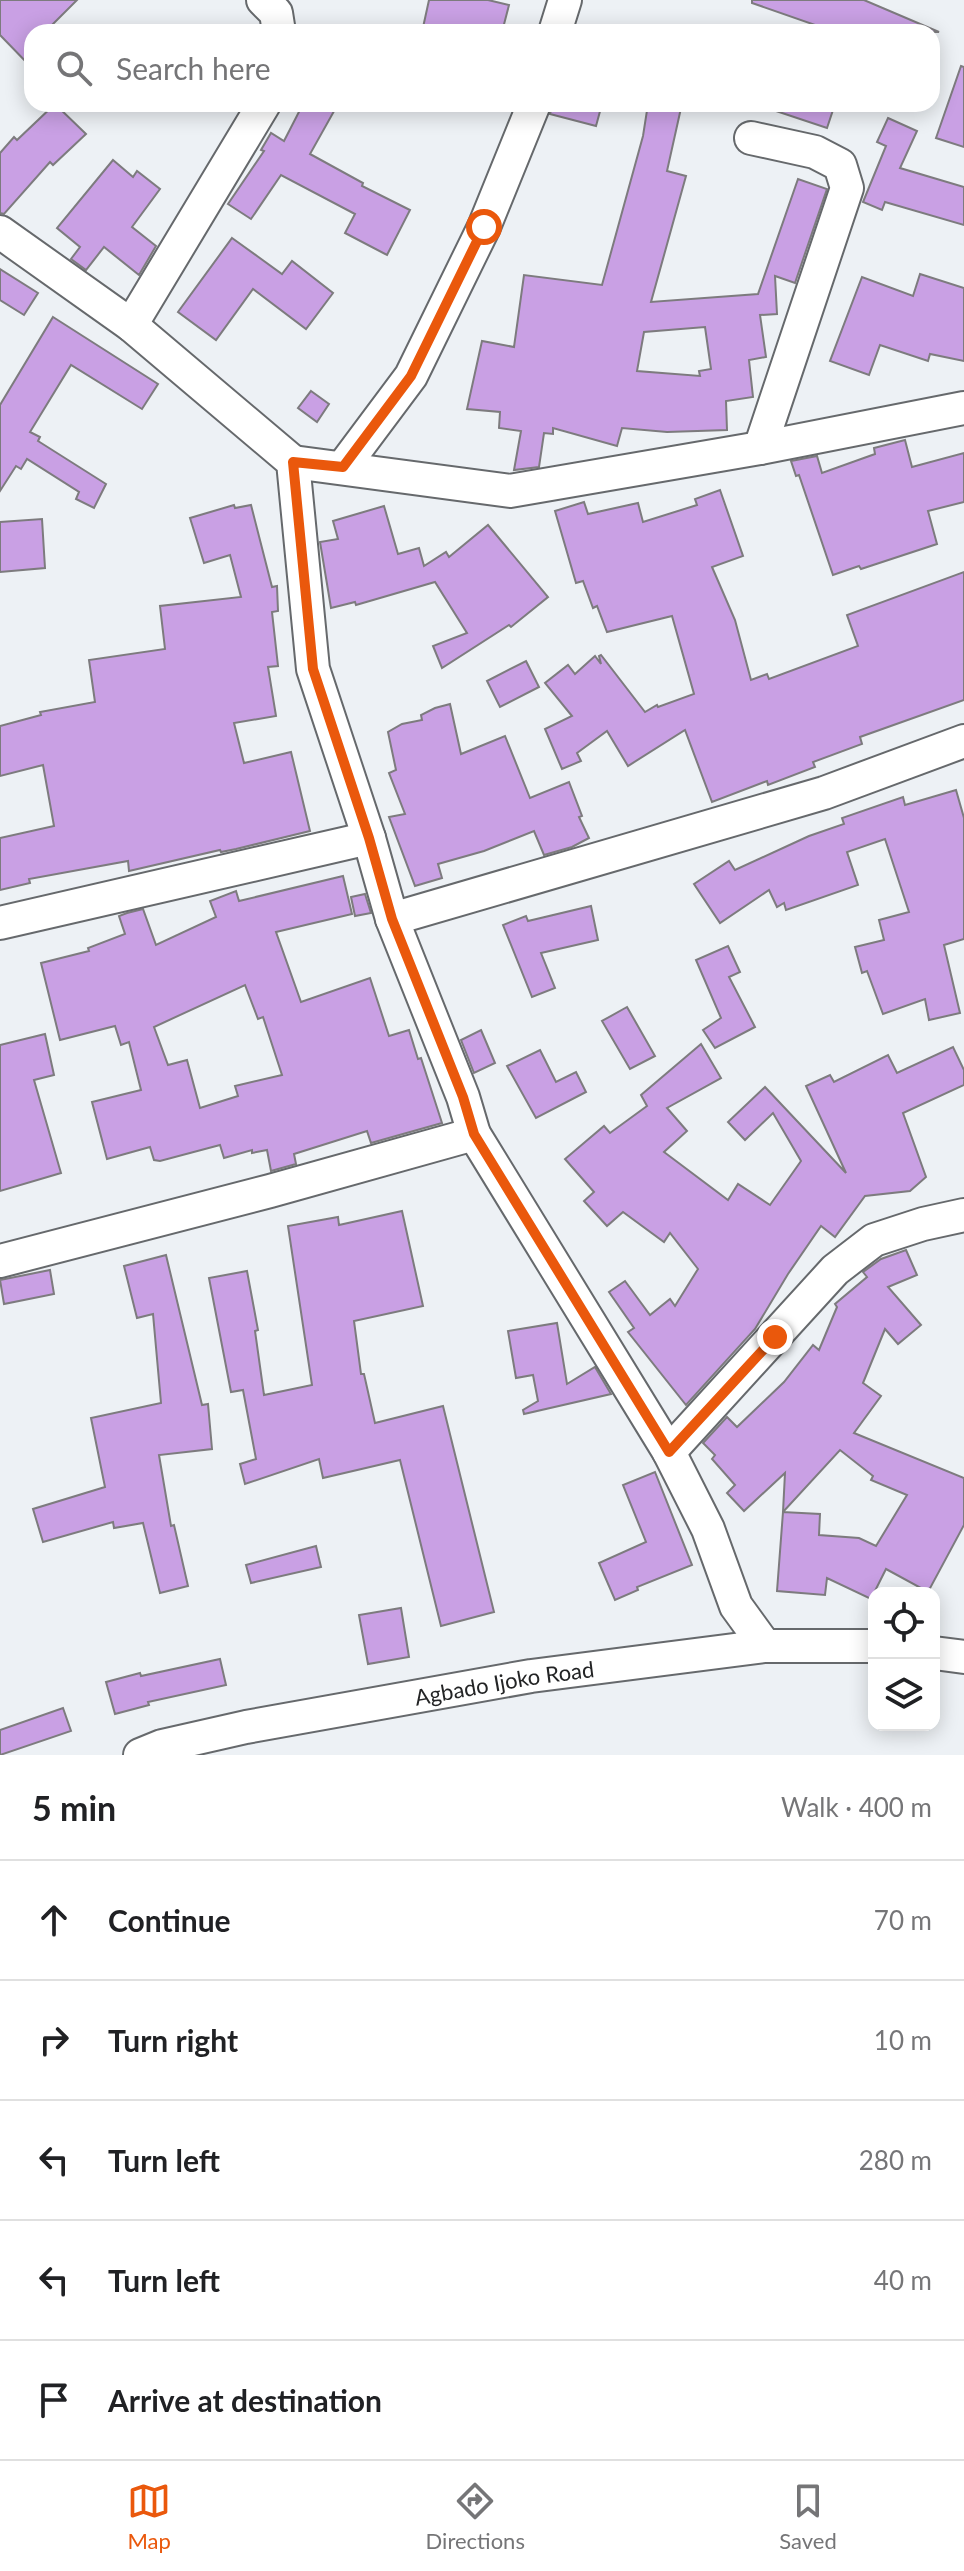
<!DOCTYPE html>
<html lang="en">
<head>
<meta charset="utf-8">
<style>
  body { margin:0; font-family:Lato,sans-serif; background:#f2f2f2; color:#202124 }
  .controls { position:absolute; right:24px; bottom:24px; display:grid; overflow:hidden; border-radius:16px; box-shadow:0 4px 20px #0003 }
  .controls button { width:72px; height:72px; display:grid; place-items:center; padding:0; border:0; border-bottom:2px solid #e0e0e0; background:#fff; color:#202124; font:40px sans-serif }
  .stop { position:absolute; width:24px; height:24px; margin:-18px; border:6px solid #ea580c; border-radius:50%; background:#fff }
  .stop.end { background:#ea580c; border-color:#fff; box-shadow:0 2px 8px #0008 }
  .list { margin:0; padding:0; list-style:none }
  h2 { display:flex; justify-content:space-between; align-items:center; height:104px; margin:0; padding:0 32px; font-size:34px }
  h2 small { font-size:26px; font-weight:400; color:#757577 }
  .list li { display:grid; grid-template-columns:52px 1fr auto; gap:24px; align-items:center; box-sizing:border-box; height:120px; padding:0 32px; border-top:2px solid #e0e0e0 }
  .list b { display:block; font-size:30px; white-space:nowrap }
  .list em { font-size:26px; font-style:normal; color:#757577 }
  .icon { flex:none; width:44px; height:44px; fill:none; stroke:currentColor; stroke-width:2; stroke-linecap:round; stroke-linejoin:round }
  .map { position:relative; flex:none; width:964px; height:1755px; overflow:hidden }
  .search { position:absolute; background:#fff; box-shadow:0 4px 20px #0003; left:24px; right:24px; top:24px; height:88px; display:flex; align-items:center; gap:20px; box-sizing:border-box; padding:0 28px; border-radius:24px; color:#757577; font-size:30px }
  .sheet { height:704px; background:#fff }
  nav { display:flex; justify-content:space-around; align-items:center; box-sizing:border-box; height:112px; border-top:2px solid #e0e0e0; background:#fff; font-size:22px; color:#757577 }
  nav a { display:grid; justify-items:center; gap:4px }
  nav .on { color:#ea580c }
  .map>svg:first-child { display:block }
</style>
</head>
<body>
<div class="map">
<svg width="964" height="1755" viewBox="0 0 964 1755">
  <rect width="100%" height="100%" fill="#edf1f5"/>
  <!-- building -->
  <g fill="#c9a0e4" stroke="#7d7b7e" stroke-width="2" fill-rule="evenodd">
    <polygon points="0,0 77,0 45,32 32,32 32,68 0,35"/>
    <polygon points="429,0 488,0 509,5 502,32 422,32"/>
    <polygon points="752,0 864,0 939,32 818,32 821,27 752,3"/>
    <polygon points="961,66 964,67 964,147 936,138"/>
    <polygon points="55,104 86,134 53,165 50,162 4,214 0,213 0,153 14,137 17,140"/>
    <polygon points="303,104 338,104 310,154 363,183 362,186 410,210 387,255 345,233 355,214 281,175 251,219 228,204 264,151 261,150 271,133 284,141"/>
    <polygon points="553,104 602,104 596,126 550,114"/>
    <path d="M648,104L681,108L667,171L686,176L651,302L758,294L798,179L827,189L795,283L775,276L777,314L760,315L766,357L749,360L753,397L726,401L727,430L667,432L622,428L617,446L553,428V434L544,433L539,467L514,470L521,431L499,428L500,412L467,409L482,341L514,347L524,275L602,285L643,136ZM705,327L711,369L699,371L700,376L637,371L644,332Z"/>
    <polygon points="767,104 835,104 827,128 767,108"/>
    <polygon points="888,118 917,131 900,168 964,187 964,225 885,202 882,210 863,202 886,146 877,142"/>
    <polygon points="113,160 133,177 137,171 160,189 132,227 156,246 139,275 104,247 86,270 71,259 80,247 57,228"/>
    <polygon points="232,238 282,274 292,261 333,293 306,329 253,289 216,340 178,312"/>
    <polygon points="0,269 38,293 24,315 0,300"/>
    <polygon points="920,274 964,288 964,361 930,354 928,361 880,345 869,375 830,361 862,277 913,296"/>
    <polygon points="53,317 158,384 142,409 71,365 30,432 40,437 38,441 106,484 94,508 76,499 79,492 27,459 21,469 16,466 0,491 0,405"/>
    <polygon points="311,391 329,404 317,422 298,408"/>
    <polygon points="905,440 912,467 964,453 964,502 928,511 937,544 861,569 859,566 833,575 799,475 796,476 791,461 817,456 822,473 875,454 874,448"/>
    <polygon points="720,490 743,556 712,567 735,620 751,680 767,674 769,679 858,646 847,615 964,572 964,700 860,737 862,744 813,762 815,767 768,785 767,781 712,802 685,730 628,766 607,731 577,753 581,761 562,769 545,729 572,716 545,683 568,665 575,674 595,656 601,664 599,656 601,655 645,712 657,705 658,707 694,694 672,616 607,632 597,606 593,608 583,581 576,583 555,511 584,502 588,514 638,503 643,522 697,505 695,499"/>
    <polygon points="234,505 235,508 251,505 272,587 277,586 278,611 272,612 278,666 268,667 276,716 234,723 244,763 291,752 310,831 236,849 221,852 220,850 129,871 128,861 29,879 30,883 0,890 0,838 54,826 43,765 0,776 0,726 41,715 40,712 95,702 89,660 165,649 160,606 241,597 230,555 204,563 190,518"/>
    <polygon points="384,506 398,554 419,548 424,566 446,552 449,557 488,525 548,597 511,627 509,625 442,668 433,646 467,633 435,582 356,605 355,602 331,608 320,542 338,539 333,521"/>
    <polygon points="42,519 45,568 0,572 0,522"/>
    <polygon points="526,661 539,687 500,707 487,681"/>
    <polygon points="450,704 461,754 505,736 530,798 569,782 582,816 579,817 589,838 572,847 544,855 534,831 484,851 438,864 442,878 415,886 389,817 405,814 389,773 396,770 388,732 402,724 422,720 421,715 435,708"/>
    <polygon points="956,790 964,818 964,939 944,945 960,1013 929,1020 925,999 883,1014 867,971 862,973 855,947 884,940 879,920 909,912 885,839 847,852 858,885 786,910 784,903 777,907 769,890 720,923 694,884 729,861 735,870 809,836 844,824 842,818 903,797 905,805"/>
    <path d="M343,876L352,914L276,932L301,1002L370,978L389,1036L409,1030L418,1059L421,1058L442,1123L371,1143L367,1131L294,1154L296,1164L271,1171L267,1150L252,1153V1150L224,1158L220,1145L160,1161L154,1160L150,1147L107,1159L92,1102L141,1090L129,1042L121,1045L115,1026L60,1040L41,963L89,951L88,948L125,934L119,916L127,913L143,909L156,945L216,917L210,901L236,891L239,901ZM245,985L258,1019L263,1017L282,1075L235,1086L238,1096L200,1108L187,1060L168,1065L154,1027Z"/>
    <polygon points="365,894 371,913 355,916 351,897"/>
    <polygon points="591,906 598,940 541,953 555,988 532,997 503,925 526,916 528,921"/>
    <polygon points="728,946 740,972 729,977 755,1027 715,1048 703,1030 721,1018 696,960"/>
    <polygon points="627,1007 655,1056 630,1069 602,1021"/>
    <polygon points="481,1030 495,1063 474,1073 461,1040"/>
    <polygon points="45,1034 54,1075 34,1080 61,1173 0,1191 0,1045"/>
    <polygon points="701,1044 721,1078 667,1108 687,1131 664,1152 728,1200 738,1184 770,1205 801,1161 773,1113 745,1140 728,1122 765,1087 846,1173 806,1086 830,1075 834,1082 888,1055 897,1073 953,1047 964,1070 964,1085 903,1113 926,1177 910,1191 865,1196 835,1237 821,1226 788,1274 755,1329 686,1405 628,1332 634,1328 609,1292 625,1281 650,1315 670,1299 675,1306 698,1269 670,1233 664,1242 623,1212 607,1226 584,1201 594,1192 565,1159 604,1126 610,1133 647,1106 641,1095"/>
    <polygon points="540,1050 556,1082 576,1072 586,1092 536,1118 507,1066"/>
    <polygon points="402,1211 423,1306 354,1321 361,1374 364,1374 375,1423 443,1406 494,1612 441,1626 400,1460 323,1478 319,1459 245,1484 240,1464 256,1459 243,1390 231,1392 209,1278 247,1271 258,1330 255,1331 264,1395 312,1385 288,1226 338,1217 339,1225"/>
    <polygon points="906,1250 917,1275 888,1287 921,1325 898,1344 885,1329 863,1383 881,1396 854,1433 964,1478 964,1525 928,1592 886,1569 871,1599 827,1578 825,1595 777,1591 783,1512 820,1514 819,1535 859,1538 876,1546 907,1495 871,1480 873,1476 840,1450 783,1512 785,1473 744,1511 727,1493 735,1485 712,1459 715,1455 703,1443 727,1417 737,1427 784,1382 813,1345 819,1350 837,1307 835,1304 867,1277 863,1272 881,1259"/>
    <polygon points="166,1255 202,1405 208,1404 212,1449 159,1455 171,1526 174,1525 188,1586 160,1593 143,1523 114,1528 113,1522 43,1542 33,1509 105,1487 91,1418 161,1403 153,1314 137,1318 124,1266"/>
    <polygon points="50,1270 54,1294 4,1304 0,1280"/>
    <polygon points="557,1323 567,1384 595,1367 611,1394 524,1414 523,1410 538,1401 533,1375 516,1378 508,1331"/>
    <polygon points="655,1472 692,1565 637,1587 638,1590 615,1600 599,1563 646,1542 623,1485"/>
    <polygon points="316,1546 321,1567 251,1583 246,1565"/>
    <polygon points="401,1608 409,1657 368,1664 359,1615"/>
    <polygon points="220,1659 226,1685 148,1702 149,1705 115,1714 106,1682 140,1673 141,1676"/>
    <polygon points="63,1708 71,1731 0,1755 0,1730"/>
  </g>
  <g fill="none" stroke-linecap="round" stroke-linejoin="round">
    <defs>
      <g id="minor">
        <polyline points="263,0 276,13 279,32"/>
        <polyline points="555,32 565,0"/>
        <polyline points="751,138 815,152 840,165 847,188 760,448"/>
        <polyline points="0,232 131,325 293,462 313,669 369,838 392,919 463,1097 474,1134 669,1452 708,1529 736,1606 765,1646"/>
        <polyline points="131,325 264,104"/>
        <polyline points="293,462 510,491 760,448 964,408"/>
        <polyline points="343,467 411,376 484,227 534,104"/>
        <polyline points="392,919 824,793 964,741"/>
        <polyline points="0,923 369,838"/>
        <polyline points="0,1261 270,1191 474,1134"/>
        <polyline points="669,1452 835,1270 874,1240 923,1224 964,1215"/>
        <polyline points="934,1653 964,1657"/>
        <path id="s1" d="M140,1755L162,1746L246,1727L531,1676L765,1646H874"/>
      </g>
    </defs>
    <!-- minor casing -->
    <use href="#minor" stroke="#66696c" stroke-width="36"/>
    <!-- minor -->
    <use href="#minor" stroke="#fff" stroke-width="32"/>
  </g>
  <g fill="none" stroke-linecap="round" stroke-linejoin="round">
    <!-- route -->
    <polyline stroke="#ea580c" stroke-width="10" points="484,227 411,376 343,467 293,462 313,669 369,838 392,919 463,1097 474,1134 669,1452 775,1337"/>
  </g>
  <g text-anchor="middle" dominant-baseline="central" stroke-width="7" stroke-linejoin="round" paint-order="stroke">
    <!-- street labels -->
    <g font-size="22" fill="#232425" stroke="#fdfeff">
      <text stroke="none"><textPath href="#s1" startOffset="372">Agbado Ijoko Road</textPath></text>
    </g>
  </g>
</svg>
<div class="controls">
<button><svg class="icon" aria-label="locate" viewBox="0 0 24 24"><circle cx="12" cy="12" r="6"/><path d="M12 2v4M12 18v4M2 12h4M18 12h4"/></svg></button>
<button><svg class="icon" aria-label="layers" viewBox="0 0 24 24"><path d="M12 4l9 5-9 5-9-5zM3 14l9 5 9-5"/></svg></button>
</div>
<div class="stop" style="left:484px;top:227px"></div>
<div class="stop end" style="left:775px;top:1337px"></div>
<div class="search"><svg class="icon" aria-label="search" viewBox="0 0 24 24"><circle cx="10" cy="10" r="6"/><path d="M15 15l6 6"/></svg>Search here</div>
</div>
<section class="sheet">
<h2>5 min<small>Walk · 400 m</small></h2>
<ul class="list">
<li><svg class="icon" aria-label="ahead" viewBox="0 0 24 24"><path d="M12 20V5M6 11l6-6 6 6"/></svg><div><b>Continue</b></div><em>70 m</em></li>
<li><svg class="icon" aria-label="right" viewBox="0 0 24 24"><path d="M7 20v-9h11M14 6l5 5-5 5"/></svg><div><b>Turn right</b></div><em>10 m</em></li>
<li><svg class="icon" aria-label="left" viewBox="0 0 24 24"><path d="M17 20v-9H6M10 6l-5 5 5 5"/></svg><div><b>Turn left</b></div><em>280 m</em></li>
<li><svg class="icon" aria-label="left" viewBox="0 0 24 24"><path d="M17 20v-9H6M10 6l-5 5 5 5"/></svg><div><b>Turn left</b></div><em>40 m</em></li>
<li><svg class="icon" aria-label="arrive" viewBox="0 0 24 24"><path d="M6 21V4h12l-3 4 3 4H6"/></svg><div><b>Arrive at destination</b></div></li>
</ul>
</section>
<nav>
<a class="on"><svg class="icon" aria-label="map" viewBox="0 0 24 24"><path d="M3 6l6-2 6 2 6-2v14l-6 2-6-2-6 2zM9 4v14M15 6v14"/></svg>Map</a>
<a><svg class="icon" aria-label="directions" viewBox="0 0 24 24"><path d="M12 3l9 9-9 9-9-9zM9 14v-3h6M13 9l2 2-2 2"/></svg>Directions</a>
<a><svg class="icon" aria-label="saved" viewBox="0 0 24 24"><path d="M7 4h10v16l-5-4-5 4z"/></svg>Saved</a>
</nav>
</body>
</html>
